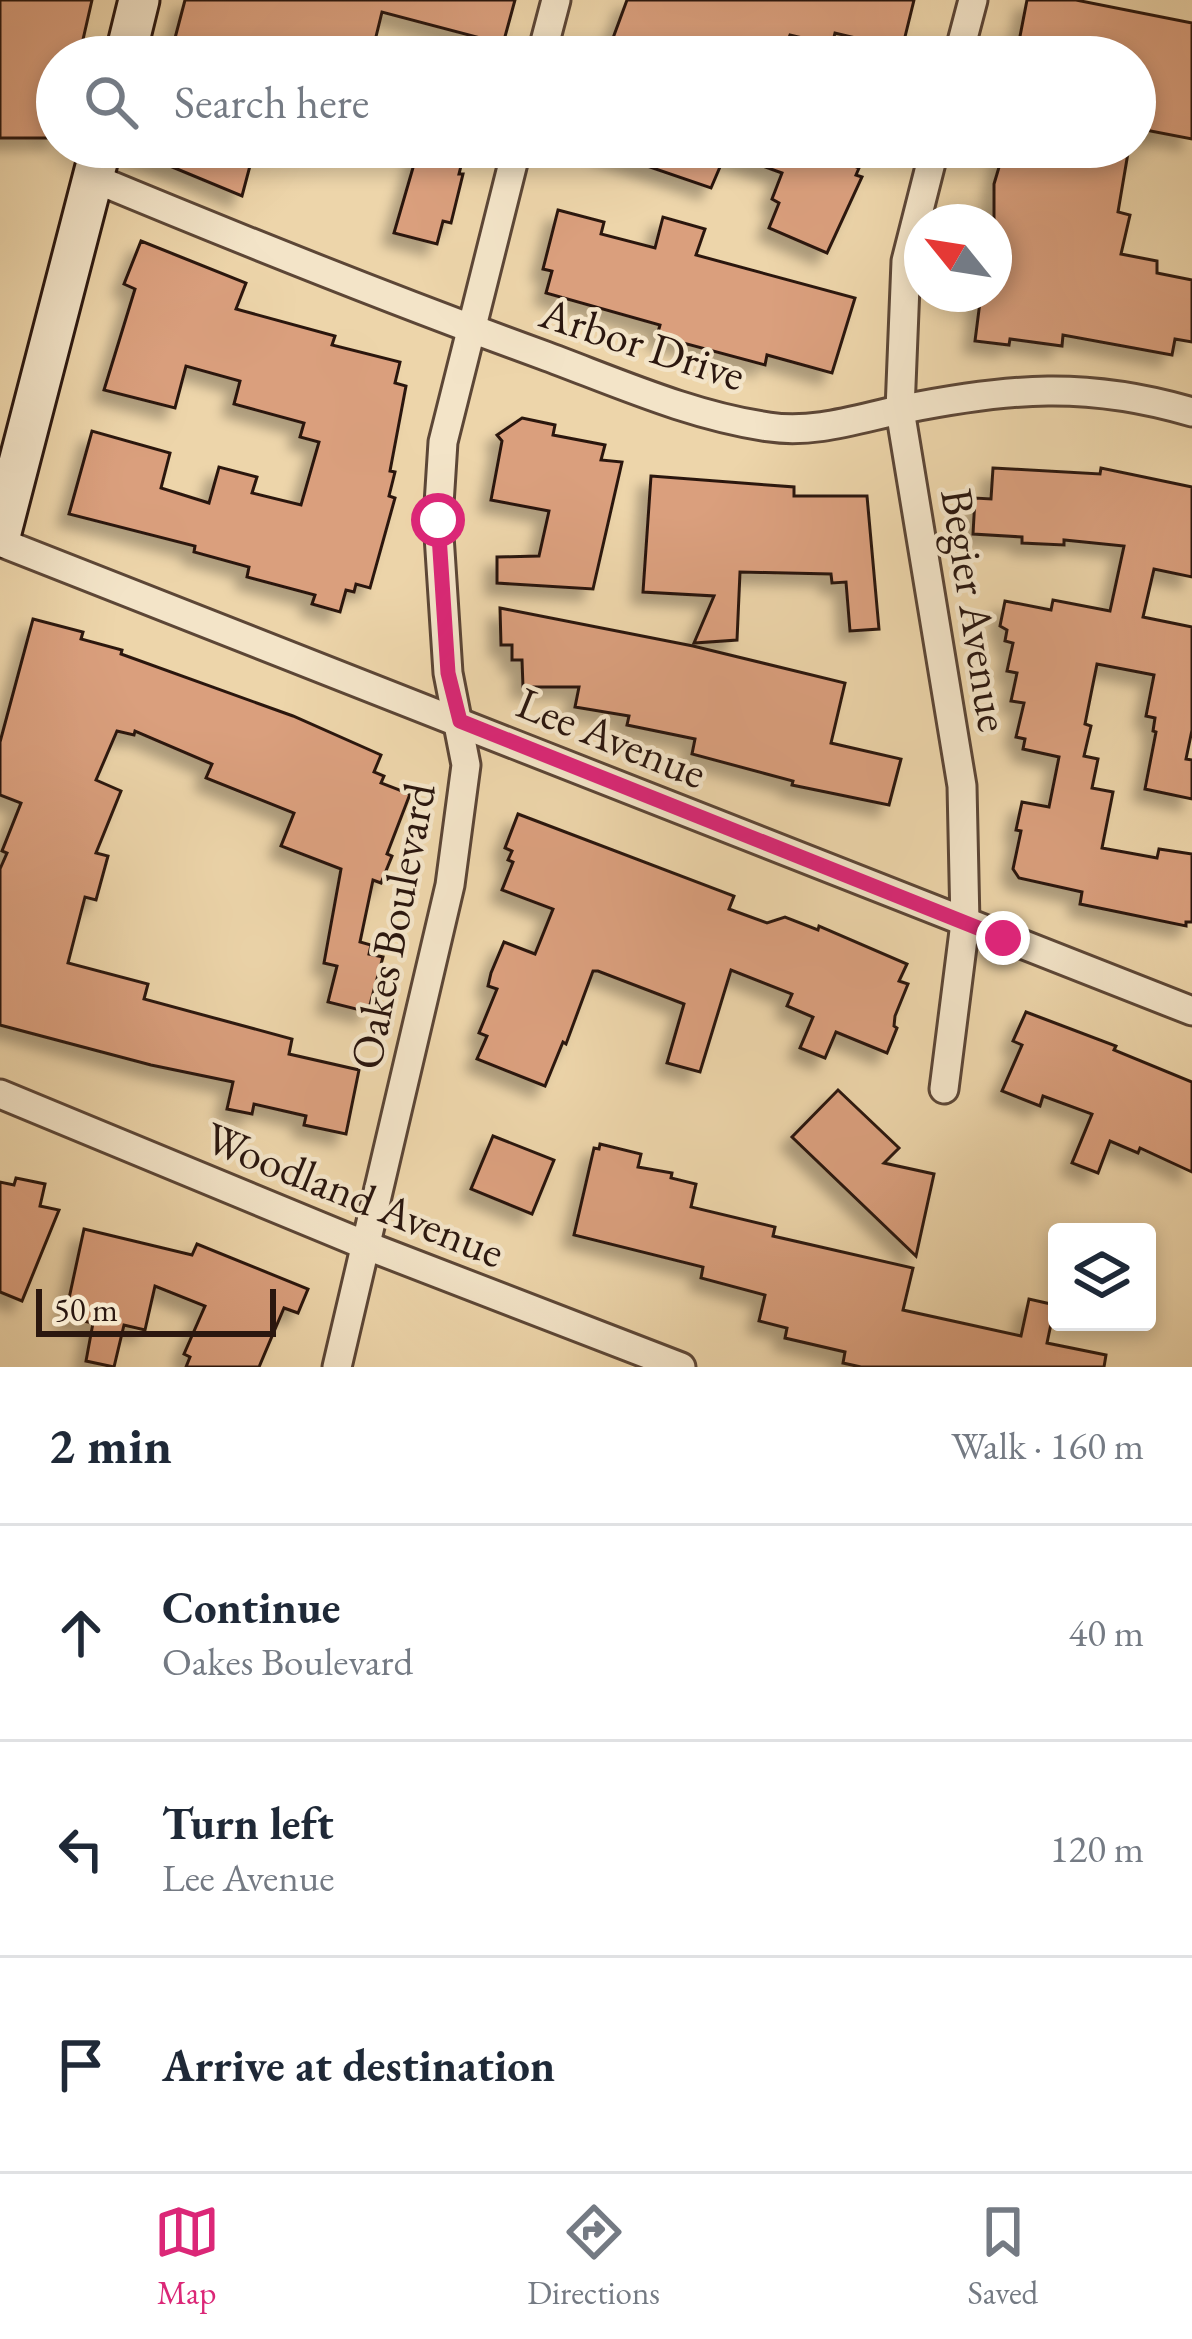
<!DOCTYPE html>
<html lang="en">
<head>
<meta charset="utf-8">
<style>
  body { margin:0; font-family:"EB Garamond",serif; background:#f2f2f3; color:#1f2937 }
  .controls { position:absolute; right:36px; bottom:36px; display:grid; overflow:hidden; border-radius:12px; box-shadow:0 6px 18px #0003 }
  .controls button { width:108px; height:108px; display:grid; place-items:center; padding:0; border:0; border-bottom:3px solid #e0e1e3; background:#fff; color:#1f2937; font:60px sans-serif }
  .compass { position:absolute; left:904px; top:204px; width:108px; height:108px; border-radius:50%; background:#fff; box-shadow:0 6px 18px #0003; rotate:300deg }
  .scale { position:absolute; left:36px; bottom:30px; width:240px; box-sizing:border-box; padding-left:12px; border:6px solid #2b170f; border-top:0; font-size:33px; line-height:42px; white-space:nowrap; color:#2b170f; -webkit-text-stroke:9px #f3e4c8; paint-order:stroke }
  .stop { position:absolute; width:36px; height:36px; margin:-27px; border:9px solid #db2777; border-radius:50%; background:#fff }
  .stop.end { background:#db2777; border-color:#fff; box-shadow:0 3px 12px #0008 }
  .list { margin:0; padding:0; list-style:none }
  h2 { display:flex; justify-content:space-between; align-items:center; height:156px; margin:0; padding:0 48px; font-size:51px }
  h2 small { font-size:39px; font-weight:400; color:#747a83 }
  .list li { display:grid; grid-template-columns:78px 1fr auto; gap:36px; align-items:center; box-sizing:border-box; height:216px; padding:0 48px; border-top:3px solid #e0e1e3 }
  .list b { display:block; font-size:45px; white-space:nowrap }
  .list p { margin:0; font-size:39px; white-space:nowrap; color:#747a83 }
  .list em { font-size:39px; font-style:normal; color:#747a83 }
  .icon { flex:none; width:66px; height:66px; fill:none; stroke:currentColor; stroke-width:2; stroke-linecap:round; stroke-linejoin:round }
  .map { position:relative; flex:none; width:1192px; height:1367px; overflow:hidden }
  .search { position:absolute; background:#fff; box-shadow:0 6px 18px #0003; left:36px; right:36px; top:36px; height:132px; display:flex; align-items:center; gap:30px; box-sizing:border-box; padding:0 42px; border-radius:66px; color:#747a83; font-size:45px }
  .sheet { height:804px; background:#fff }
  nav { display:flex; justify-content:space-around; align-items:center; box-sizing:border-box; height:168px; border-top:3px solid #e0e1e3; background:#fff; font-size:33px; color:#747a83 }
  nav a { display:grid; justify-items:center; gap:6px }
  nav .on { color:#db2777 }
  .map>svg:first-child { display:block }
</style>
</head>
<body>
<div class="map">
<svg width="1192" height="1367" viewBox="0 0 1192 1367">
  <defs>
    <filter id="shadow"><feDropShadow dx="-11" dy="11" stdDeviation="6" flood-color="#0004"/></filter>
  </defs>
  <rect width="100%" height="100%" fill="#edd5aa"/>
  <filter id="stains"><feTurbulence type="fractalNoise" baseFrequency=".00167" numOctaves="4"/><feColorMatrix values="0 0 0 0 .2 0 0 0 0 .09 0 0 0 0 .02 0 0 0 .5 -.17"/></filter>
  <radialGradient id="worn" r=".72"><stop offset=".6" stop-color="#630" stop-opacity="0"/><stop offset="1" stop-color="#630" stop-opacity=".3"/></radialGradient>
  <!-- building -->
  <g fill="#da9f7d" stroke="#2b170f" stroke-width="3" filter="url(#shadow)">
    <polygon points="0,0 92,0 79,57 57,57 57,138 0,138"/>
    <polygon points="185,0 515,0 503,44 382,12 371,57 170,57"/>
    <polygon points="627,0 914,0 902,49 835,33 832,45 790,35 781,57 606,57"/>
    <polygon points="1027,0 1076,0 1192,23 1192,139 1135,128 1135,57 1016,57"/>
    <polygon points="124,147 255,147 242,196"/>
    <polygon points="419,147 461,147 457,161 462,162 459,174 463,174 451,223 443,221 437,244 394,233"/>
    <polygon points="604,147 834,147 858,157 854,166 859,168 856,175 862,177 827,253 769,228 779,203 772,199 782,173 726,153 711,188 603,151"/>
    <polygon points="1005,147 1129,147 1118,212 1130,215 1121,254 1157,261 1157,273 1192,280 1192,342 1175,339 1172,355 1063,335 1062,346 1010,339 1009,345 975,341 981,294 994,294 994,184"/>
    <polygon points="558,210 604,222 601,234 655,248 663,217 705,229 696,255 855,298 832,373 767,355 765,365 657,336 660,325 546,293 552,271 543,269"/>
    <polygon points="141,241 246,283 236,309 335,336 332,345 400,362 395,383 406,386 390,471 395,472 389,496 395,498 370,588 356,584 354,592 346,590 340,612 312,604 315,595 247,577 249,567 194,552 195,546 69,514 92,431 170,453 161,488 209,503 219,467 257,477 252,493 301,505 319,442 300,437 304,423 234,404 240,381 186,366 175,408 104,390 135,289 124,284"/>
    <polygon points="522,418 555,425 553,435 605,445 601,460 622,462 593,589 497,583 497,557 539,556 549,511 491,500 502,441 497,435"/>
    <polygon points="993,468 1100,474 1101,468 1192,487 1192,577 1154,569 1143,617 1192,627 1192,730 1186,759 1192,760 1192,799 1145,789 1156,732 1153,731 1155,718 1146,716 1154,675 1097,664 1085,724 1091,726 1084,756 1098,759 1092,788 1113,792 1102,848 1157,858 1159,849 1192,854 1192,922 1186,922 1186,926 1080,904 1082,892 1019,878 1013,869 1021,831 1016,830 1022,802 1049,807 1059,757 1023,749 1025,739 1016,737 1024,703 1011,701 1017,673 1007,671 1013,643 1005,641 1007,630 1000,626 1005,601 1051,610 1053,600 1110,611 1124,546 1064,540 1064,545 1022,543 1022,537 973,534 975,498 991,499"/>
    <polygon points="651,476 794,487 794,496 867,496 879,629 850,631 846,582 832,583 831,574 740,572 737,640 694,643 714,596 643,592"/>
    <polygon points="500,608 693,646 845,683 831,743 901,759 889,805 792,785 793,781 692,754 695,739 627,725 629,716 575,707 579,687 523,687 522,660 512,660 512,645 501,645"/>
    <polygon points="33,619 83,632 81,639 122,650 121,654 293,716 381,755 374,772 384,776 381,783 410,794 387,854 392,856 381,883 373,880 360,942 371,945 369,954 383,957 368,1012 328,1002 337,966 324,963 341,869 281,846 294,813 206,778 212,764 135,731 134,735 117,731 96,780 121,791 96,853 108,856 96,900 85,897 68,963 148,984 144,999 292,1039 289,1054 359,1070 346,1134 304,1125 306,1116 254,1104 252,1114 227,1109 233,1082 151,1065 0,1025 0,869 7,853 2,851 21,803 0,795 0,742"/>
    <polygon points="518,814 734,896 729,909 767,923 785,917 818,930 819,926 907,964 899,981 908,984 895,1016 894,1026 897,1028 887,1053 836,1032 825,1058 800,1048 813,1017 787,1006 792,994 731,970 700,1072 667,1063 684,1004 598,971 593,971 566,1044 563,1042 545,1086 477,1059 487,1036 479,1033 497,989 488,986 491,973 504,942 535,954 553,909 502,890 513,862 508,860 512,851 505,848"/>
    <polygon points="1026,1012 1116,1046 1114,1050 1192,1082 1192,1172 1140,1148 1138,1153 1110,1141 1098,1173 1072,1163 1092,1114 1043,1096 1040,1106 1002,1091 1022,1045 1013,1041"/>
    <polygon points="838,1090 899,1148 884,1163 934,1174 916,1256 792,1137"/>
    <polygon points="493,1136 554,1160 532,1214 471,1189"/>
    <polygon points="600,1144 641,1154 638,1167 672,1173 671,1178 696,1184 691,1207 775,1227 773,1236 913,1268 903,1310 1021,1336 1029,1299 1055,1305 1047,1343 1106,1355 1104,1367 861,1367 843,1363 845,1352 785,1338 787,1328 759,1321 765,1295 701,1278 703,1267 574,1235 594,1148 599,1149"/>
    <polygon points="16,1178 45,1184 40,1206 59,1210 22,1301 0,1292 0,1182 14,1185"/>
    <polygon points="84,1229 192,1255 197,1244 308,1289 298,1313 284,1308 259,1367 186,1367 190,1357 184,1354 205,1306 155,1286 145,1330 124,1325 114,1367 86,1361 93,1323 65,1317"/>
  </g>
  <g fill="none" stroke-linecap="round" stroke-linejoin="round">
    <defs>
      <g id="street">
        <polyline points="541,57 556,0"/>
        <polyline points="958,57 973,0"/>
        <polyline points="935,147 906,261 900,410 962,786 965,923 944,1089"/>
        <path d="M93,178C242,240 392,300 543,355C616,382 691,416 769,427C815,434 860,418 904,409C1009,388 1087,381 1192,412"/>
        <polyline points="0,542 1192,1011"/>
        <polyline points="0,1094 365,1245 681,1367"/>
        <polyline points="337,1367 450,885 466,765 448,673 438,520 443,442 517,147"/>
      </g>
      <g id="secondary">
        <polyline points="125,57 139,0"/>
        <polyline points="0,536 101,147"/>
      </g>
    </defs>
    <!-- street casing -->
    <use href="#street" stroke="#5c4636" stroke-width="33"/>
    <!-- secondary casing -->
    <use href="#secondary" stroke="#2b170f" stroke-width="45"/>
    <!-- street -->
    <use href="#street" stroke="#f3e4c8" stroke-width="27"/>
    <!-- secondary -->
    <use href="#secondary" stroke="#f3e4c8" stroke-width="39"/>
  </g>
  <g fill="none" stroke-linecap="round" stroke-linejoin="round">
    <!-- route -->
    <polyline stroke="#db2777" stroke-width="15" points="438,520 448,673 460,721 1003,938"/>
  </g>
  <g text-anchor="middle" dominant-baseline="central" stroke-width="9" stroke-linejoin="round" paint-order="stroke">
    <!-- street labels -->
    <g font-size="45" fill="#2b170f" stroke="#f3e4c8">
      <text transform="translate(643 343) rotate(18)">Arbor Drive</text>
      <text transform="translate(976 610) rotate(81)">Begier Avenue</text>
      <text transform="translate(612 737) rotate(22)">Lee Avenue</text>
      <text transform="translate(392 926) rotate(-79)">Oakes Boulevard</text>
      <text transform="translate(355 1194) rotate(22)">Woodland Avenue</text>
    </g>
  </g>
  <rect width="100%" height="100%" filter="url(#stains)"/>
  <rect width="100%" height="100%" fill="url(#worn)"/>
</svg>
<div class="controls">
<button><svg class="icon" aria-label="layers" viewBox="0 0 24 24"><path d="M12 4l9 5-9 5-9-5zM3 14l9 5 9-5"/></svg></button>
</div>
<svg class="compass" viewBox="-18 -18 36 36"><path d="M0-13l5 13h-10z" fill="#e53935"/><path d="M0 13l5-13h-10z" fill="#747a83"/></svg>
<div class="scale">50 m</div>
<div class="stop" style="left:438px;top:520px"></div>
<div class="stop end" style="left:1003px;top:938px"></div>
<div class="search"><svg class="icon" aria-label="search" viewBox="0 0 24 24"><circle cx="10" cy="10" r="6"/><path d="M15 15l6 6"/></svg>Search here</div>
</div>
<section class="sheet">
<h2>2 min<small>Walk · 160 m</small></h2>
<ul class="list">
<li><svg class="icon" aria-label="ahead" viewBox="0 0 24 24"><path d="M12 20V5M6 11l6-6 6 6"/></svg><div><b>Continue</b><p>Oakes Boulevard</p></div><em>40 m</em></li>
<li><svg class="icon" aria-label="left" viewBox="0 0 24 24"><path d="M17 20v-9H6M10 6l-5 5 5 5"/></svg><div><b>Turn left</b><p>Lee Avenue</p></div><em>120 m</em></li>
<li><svg class="icon" aria-label="arrive" viewBox="0 0 24 24"><path d="M6 21V4h12l-3 4 3 4H6"/></svg><div><b>Arrive at destination</b></div></li>
</ul>
</section>
<nav>
<a class="on"><svg class="icon" aria-label="map" viewBox="0 0 24 24"><path d="M3 6l6-2 6 2 6-2v14l-6 2-6-2-6 2zM9 4v14M15 6v14"/></svg>Map</a>
<a><svg class="icon" aria-label="directions" viewBox="0 0 24 24"><path d="M12 3l9 9-9 9-9-9zM9 14v-3h6M13 9l2 2-2 2"/></svg>Directions</a>
<a><svg class="icon" aria-label="saved" viewBox="0 0 24 24"><path d="M7 4h10v16l-5-4-5 4z"/></svg>Saved</a>
</nav>
</body>
</html>
